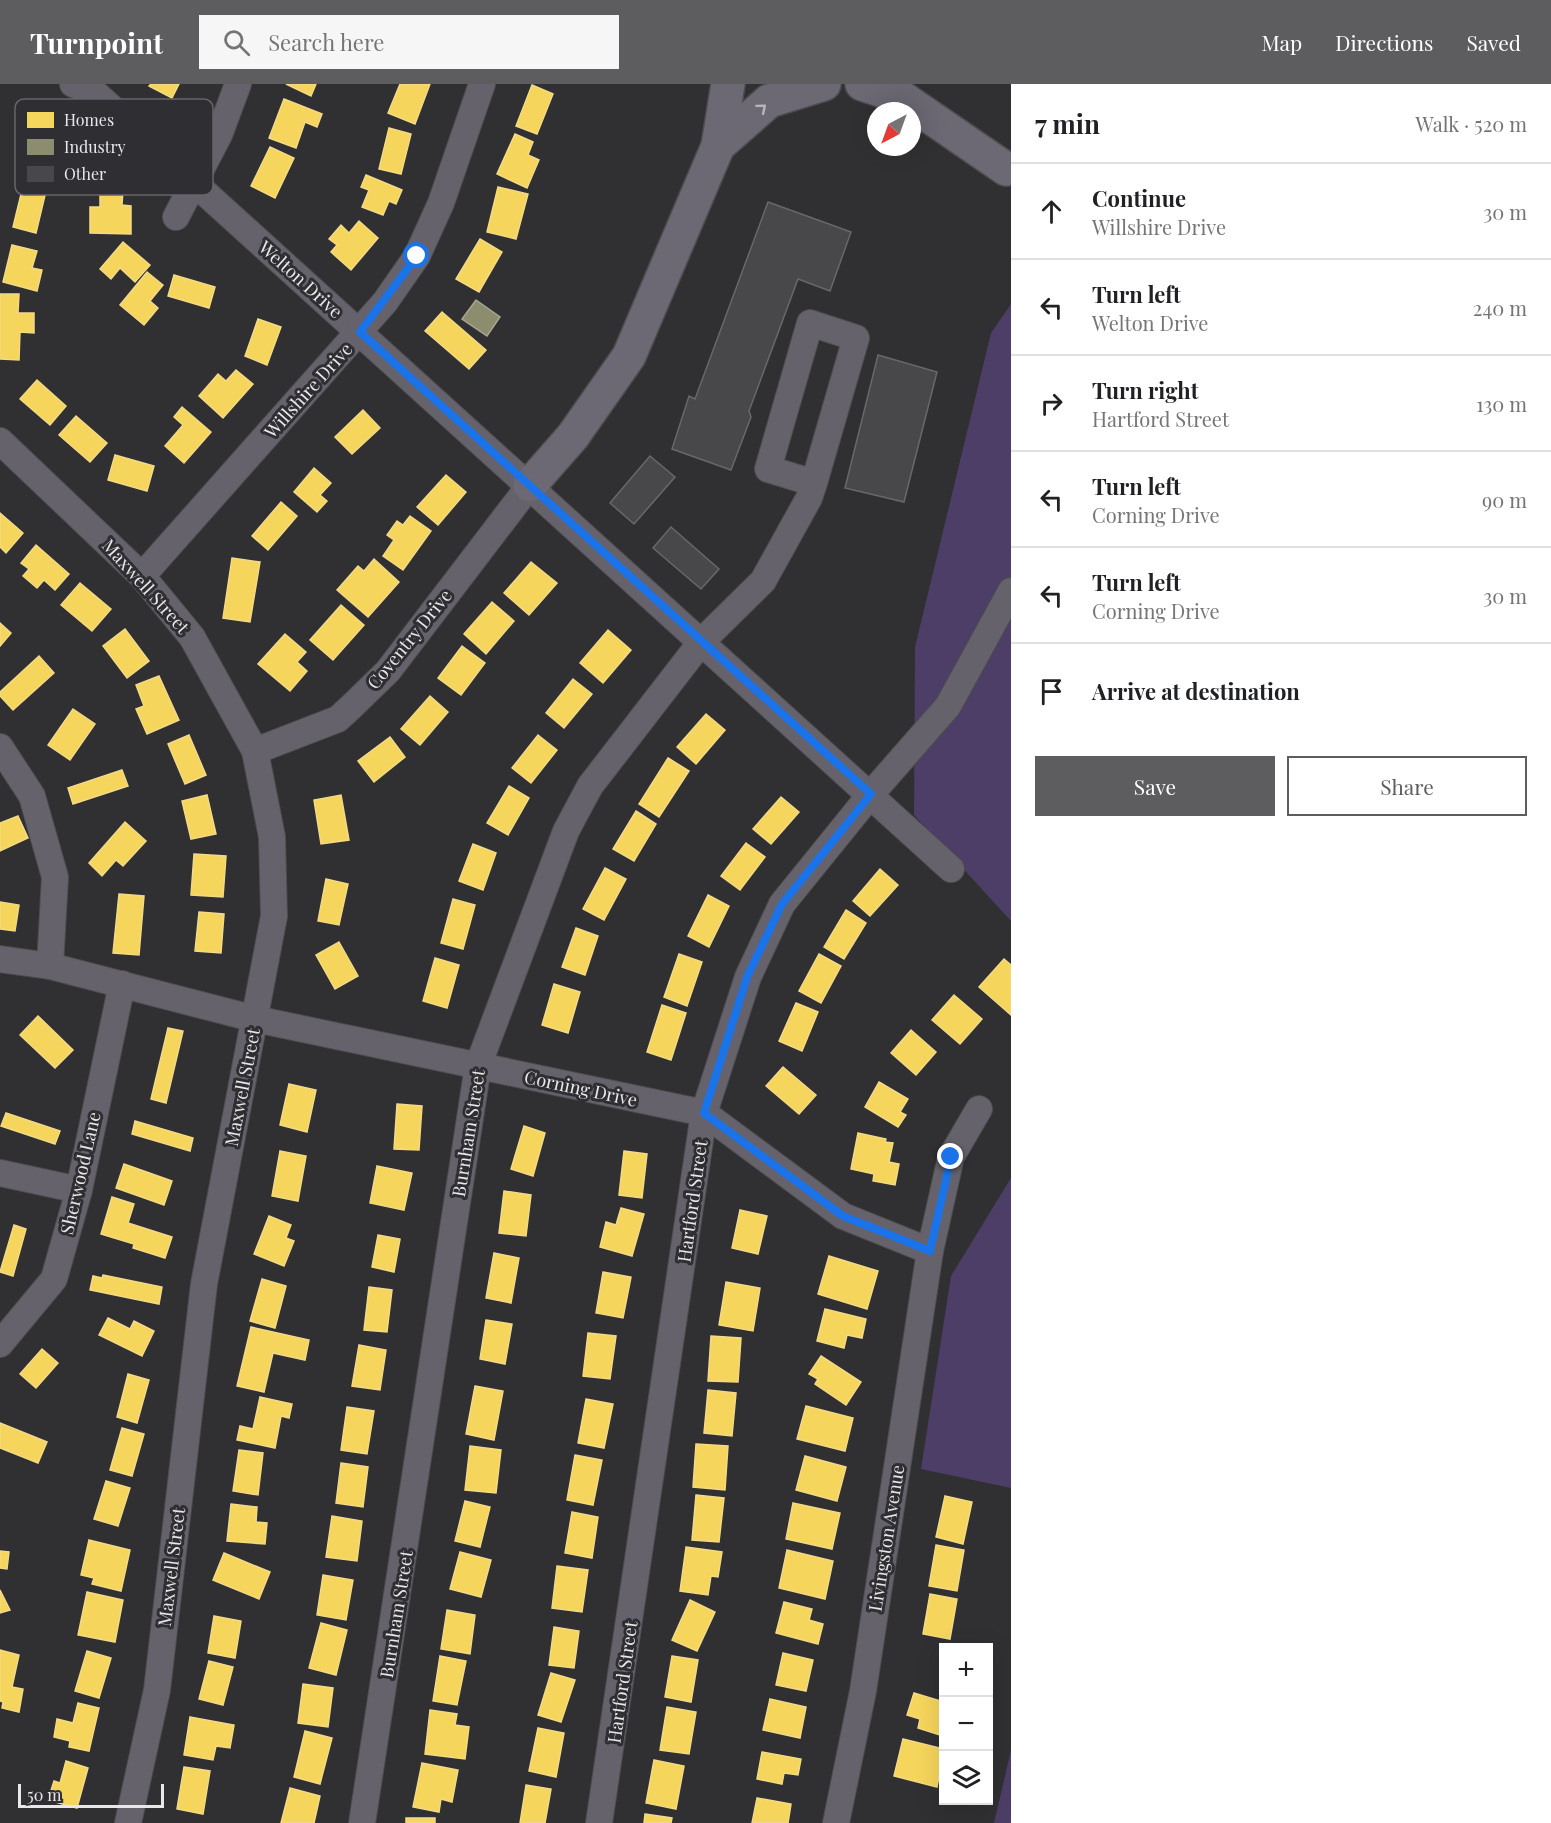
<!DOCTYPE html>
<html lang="en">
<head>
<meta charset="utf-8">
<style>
  body { margin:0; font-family:"Playfair Display",serif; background:#f6f6f6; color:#202124 }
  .controls { position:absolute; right:18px; bottom:18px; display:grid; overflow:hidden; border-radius:0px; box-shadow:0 6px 24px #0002 }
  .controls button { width:54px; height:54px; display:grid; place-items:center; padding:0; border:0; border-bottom:2px solid #e0e0e0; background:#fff; color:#202124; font:30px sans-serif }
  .compass { position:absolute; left:867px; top:18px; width:54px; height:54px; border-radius:50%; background:#fff; box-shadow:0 6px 24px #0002; rotate:221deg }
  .scale { position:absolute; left:18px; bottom:15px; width:146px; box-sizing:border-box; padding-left:6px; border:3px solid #e8e7e9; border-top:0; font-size:16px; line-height:21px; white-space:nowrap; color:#e8e7e9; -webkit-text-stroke:4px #2f2e32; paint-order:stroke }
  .stop { position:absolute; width:18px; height:18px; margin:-14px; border:4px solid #1a73e8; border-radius:50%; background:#fff }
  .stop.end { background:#1a73e8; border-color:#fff; box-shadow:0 2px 6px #0008 }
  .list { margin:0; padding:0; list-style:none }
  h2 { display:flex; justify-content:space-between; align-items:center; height:78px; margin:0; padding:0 24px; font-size:26px }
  h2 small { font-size:20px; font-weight:400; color:#757577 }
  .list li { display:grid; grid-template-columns:39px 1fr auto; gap:18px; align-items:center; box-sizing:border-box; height:96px; padding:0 24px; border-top:2px solid #e0e0e0 }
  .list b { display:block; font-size:22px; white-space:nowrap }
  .list p { margin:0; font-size:20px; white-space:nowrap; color:#757577 }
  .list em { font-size:20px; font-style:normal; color:#757577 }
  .actions { display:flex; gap:12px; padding:18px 24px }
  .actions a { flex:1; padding:14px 0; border:2px solid #5d5d60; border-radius:0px; text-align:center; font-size:21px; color:#5d5d60 }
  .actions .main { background:#5d5d60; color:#fff }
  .icon { flex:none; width:33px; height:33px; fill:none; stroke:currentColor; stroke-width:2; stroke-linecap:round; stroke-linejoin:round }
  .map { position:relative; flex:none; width:1011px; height:1739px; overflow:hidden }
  header { display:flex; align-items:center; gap:36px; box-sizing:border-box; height:84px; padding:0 30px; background:#5d5d60; color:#fff }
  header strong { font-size:28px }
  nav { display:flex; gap:33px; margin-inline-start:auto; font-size:21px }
  .search { width:420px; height:54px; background:#f6f6f6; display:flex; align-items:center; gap:15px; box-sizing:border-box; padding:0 21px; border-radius:0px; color:#757577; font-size:22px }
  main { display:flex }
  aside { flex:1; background:#fff }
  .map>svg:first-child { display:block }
</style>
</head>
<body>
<header>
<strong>Turnpoint</strong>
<div class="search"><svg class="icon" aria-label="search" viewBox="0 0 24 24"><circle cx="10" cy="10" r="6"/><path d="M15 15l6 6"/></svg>Search here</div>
<nav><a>Map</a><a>Directions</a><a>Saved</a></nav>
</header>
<main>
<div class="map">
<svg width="1011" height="1739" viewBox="0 0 1011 1739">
  <rect width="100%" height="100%" fill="#302f31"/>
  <!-- green -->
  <g fill="#4d3e67">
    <polygon points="1011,220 1011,837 914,731 915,563 991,249"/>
    <polygon points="1011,1094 1011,1404 921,1385 951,1192"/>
    <polygon points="1011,1666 1011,1739 994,1739"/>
  </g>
  <!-- homes -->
  <g fill="#f6d55c" stroke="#f2da86" stroke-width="1.5">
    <polygon points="151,0 179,0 172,14 149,2"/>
    <polygon points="286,0 316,0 311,12"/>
    <polygon points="400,0 430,0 415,40 388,29"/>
    <polygon points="532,1 553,10 537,50 516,42"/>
    <polygon points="284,15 322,30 317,43 305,38 296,64 269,54"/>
    <polygon points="389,44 411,50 401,90 379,85"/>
    <polygon points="515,50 533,58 528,71 539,76 527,104 497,90"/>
    <polygon points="270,63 294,74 275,114 251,102"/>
    <polygon points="366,91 402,106 396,120 389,117 383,131 362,123 369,106 361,103"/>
    <polygon points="23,102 46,107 36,149 13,143"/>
    <polygon points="498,103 528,110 516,155 487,148"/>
    <polygon points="100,106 123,106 122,121 131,122 131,150 90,149 90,123 100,123"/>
    <polygon points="359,137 378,154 351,186 331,168 337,161 329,155 341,141 349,149"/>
    <polygon points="480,155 502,168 479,208 456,195"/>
    <polygon points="123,158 150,181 135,198 120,184 111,195 100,185"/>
    <polygon points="12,161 37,167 32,184 42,186 37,207 3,198"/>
    <polygon points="147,188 163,201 150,217 158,224 144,241 120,221"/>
    <polygon points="174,191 215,203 209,224 168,212"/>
    <polygon points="0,210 19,210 18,229 34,229 34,249 20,248 19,276 0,275"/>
    <polygon points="442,228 486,266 469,285 425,247"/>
    <polygon points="258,235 281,243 267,281 245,272"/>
    <polygon points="236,286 253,300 223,334 199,312 218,290 226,297"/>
    <polygon points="37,296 66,322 50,341 20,315"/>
    <polygon points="182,323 211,348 184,379 165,362 183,341 174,333"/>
    <polygon points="363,326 380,344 352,370 335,353"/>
    <polygon points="76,332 107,359 90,378 59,351"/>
    <polygon points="115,371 154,382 147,407 108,396"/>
    <polygon points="314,384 331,399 320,411 327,417 317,428 294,408"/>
    <polygon points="446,391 466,408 438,441 417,423"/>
    <polygon points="281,418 297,432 268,466 252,452"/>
    <polygon points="0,429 23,449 6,469 0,463"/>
    <polygon points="410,432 431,447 403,486 383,472 394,456 387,451 397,437 403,441"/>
    <polygon points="36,461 69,490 55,506 44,496 37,504 23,492 29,485 21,479"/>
    <polygon points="232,474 260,478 250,538 223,534"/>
    <polygon points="374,475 399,498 368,533 337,506 358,482 364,487"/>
    <polygon points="531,478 557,499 529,531 504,509"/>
    <polygon points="80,499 111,525 92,547 61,521"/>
    <polygon points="492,518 514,537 486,570 464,550"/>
    <polygon points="341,521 364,541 333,576 310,556"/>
    <polygon points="0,539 11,549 0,562"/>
    <polygon points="125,545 149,577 127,594 103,562"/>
    <polygon points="608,546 631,566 603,599 580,579"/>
    <polygon points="285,550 306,568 297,578 307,587 290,607 258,580"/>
    <polygon points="462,562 485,579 461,611 438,594"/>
    <polygon points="39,572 54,589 13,626 0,612 0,608"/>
    <polygon points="159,592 179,636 147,650 136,625 144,622 136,601"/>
    <polygon points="573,595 592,610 564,644 546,629"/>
    <polygon points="430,612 448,628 420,661 401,645"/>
    <polygon points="73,625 95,640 70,676 48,661"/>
    <polygon points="706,630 725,646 696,680 677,663"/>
    <polygon points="189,651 206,691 185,700 168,660"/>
    <polygon points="538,651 557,666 531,699 512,684"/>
    <polygon points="390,653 405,673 374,698 358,677"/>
    <polygon points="668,674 689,687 659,733 639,720"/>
    <polygon points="122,686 128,702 73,720 68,704"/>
    <polygon points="509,702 529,714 508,751 487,739"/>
    <polygon points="207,711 216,750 191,755 182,717"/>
    <polygon points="341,711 349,756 321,760 314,716"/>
    <polygon points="781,713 799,728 771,760 753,745"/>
    <polygon points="636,727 656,740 634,777 613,765"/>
    <polygon points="18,732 28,754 0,767 0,739"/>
    <polygon points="125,738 146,757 123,782 116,776 102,792 89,779"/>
    <polygon points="746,759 765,773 740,806 721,792"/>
    <polygon points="473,760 496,769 483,806 459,797"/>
    <polygon points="194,770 226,772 223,813 191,811"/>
    <polygon points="605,784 626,795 604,836 583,825"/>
    <polygon points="880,785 898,801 870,832 853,817"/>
    <polygon points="326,795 348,800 339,841 318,837"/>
    <polygon points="119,810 144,812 139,871 113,869"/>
    <polygon points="708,811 729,822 709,863 688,852"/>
    <polygon points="453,815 475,821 463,865 441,859"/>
    <polygon points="0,818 19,821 15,847 0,845"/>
    <polygon points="846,826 866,839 844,875 824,863"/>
    <polygon points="199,828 224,830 221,869 195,867"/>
    <polygon points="576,844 598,852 585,891 562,883"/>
    <polygon points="339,858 358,892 335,905 316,871"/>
    <polygon points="679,870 702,878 687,922 664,913"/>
    <polygon points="819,870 841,882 821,919 799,907"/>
    <polygon points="435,874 459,881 447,924 423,917"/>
    <polygon points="1004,875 1011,881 1011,931 979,903"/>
    <polygon points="554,900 580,908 568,949 542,941"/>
    <polygon points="954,911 982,935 960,960 932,936"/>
    <polygon points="796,919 818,928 802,967 779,957"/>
    <polygon points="662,921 686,929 671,976 647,968"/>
    <polygon points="38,932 73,966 55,984 20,951"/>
    <polygon points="168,944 183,947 166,1019 151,1015"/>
    <polygon points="911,946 936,968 916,991 891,969"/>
    <polygon points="783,983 816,1011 799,1030 766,1002"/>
    <polygon points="879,998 908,1015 900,1028 906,1031 898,1043 865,1023"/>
    <polygon points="289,1000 316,1006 307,1048 280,1041"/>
    <polygon points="397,1020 422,1022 419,1066 394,1065"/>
    <polygon points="6,1029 60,1047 55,1060 1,1042"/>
    <polygon points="135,1037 193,1054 190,1067 132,1050"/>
    <polygon points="524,1042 545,1049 533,1092 511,1085"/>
    <polygon points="858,1049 886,1055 885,1058 893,1059 889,1078 899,1080 895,1101 873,1097 874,1090 851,1085"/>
    <polygon points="280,1067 306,1072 298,1117 272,1112"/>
    <polygon points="624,1067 647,1070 642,1114 619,1111"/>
    <polygon points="124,1080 172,1097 164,1121 116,1104"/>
    <polygon points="377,1082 412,1089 404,1126 370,1119"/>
    <polygon points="504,1107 531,1111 526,1152 499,1149"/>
    <polygon points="112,1113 134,1120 128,1139 172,1153 165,1174 133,1164 134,1160 101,1150"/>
    <polygon points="621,1124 644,1130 632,1172 600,1163 606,1138 616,1141"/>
    <polygon points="740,1126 767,1132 758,1170 732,1164"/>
    <polygon points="269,1132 291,1141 286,1154 294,1157 284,1182 254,1170"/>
    <polygon points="14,1141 26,1145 13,1192 0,1188"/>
    <polygon points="378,1151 400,1155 394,1188 372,1183"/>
    <polygon points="494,1169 519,1174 511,1219 486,1214"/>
    <polygon points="829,1172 878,1187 867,1225 818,1210"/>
    <polygon points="603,1188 631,1193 623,1234 596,1229"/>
    <polygon points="103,1191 162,1203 159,1220 90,1206 93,1192 102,1194"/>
    <polygon points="262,1195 286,1202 275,1244 250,1237"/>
    <polygon points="726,1198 760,1204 753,1247 719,1241"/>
    <polygon points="369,1203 392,1206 387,1248 364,1246"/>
    <polygon points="825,1225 866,1235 862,1254 847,1251 844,1264 817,1257"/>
    <polygon points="108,1234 130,1245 134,1237 154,1247 142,1272 99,1251"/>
    <polygon points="486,1236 512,1240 505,1280 480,1275"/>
    <polygon points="251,1243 309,1256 305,1276 273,1269 264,1308 237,1302"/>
    <polygon points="588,1249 616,1252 610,1295 583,1292"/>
    <polygon points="711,1252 741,1254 738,1298 708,1297"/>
    <polygon points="359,1261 386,1266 380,1306 352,1302"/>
    <polygon points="42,1265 58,1279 36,1304 20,1290"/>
    <polygon points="821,1272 861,1298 846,1321 815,1300 818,1295 809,1290"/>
    <polygon points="128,1290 149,1296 137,1339 117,1333"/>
    <polygon points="475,1302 503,1307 494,1356 466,1350"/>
    <polygon points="708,1306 736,1309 732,1352 704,1349"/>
    <polygon points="260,1313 292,1320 289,1334 281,1332 275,1364 237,1356 240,1342 253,1345"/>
    <polygon points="586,1315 613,1320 604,1364 578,1359"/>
    <polygon points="806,1322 853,1334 845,1367 797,1355"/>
    <polygon points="347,1323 374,1327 367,1370 341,1366"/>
    <polygon points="0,1339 47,1358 38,1379 0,1364"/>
    <polygon points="122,1344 144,1350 132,1392 110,1386"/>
    <polygon points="696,1360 728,1362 725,1406 693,1403"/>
    <polygon points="470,1362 501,1366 496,1409 465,1406"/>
    <polygon points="239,1366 263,1369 258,1411 233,1407"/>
    <polygon points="575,1371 602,1376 593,1421 567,1416"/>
    <polygon points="805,1372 846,1383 837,1417 796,1406"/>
    <polygon points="341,1379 368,1383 363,1423 336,1419"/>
    <polygon points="106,1397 130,1404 118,1442 94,1435"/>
    <polygon points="696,1411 724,1414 719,1458 692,1456"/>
    <polygon points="945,1412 972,1418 963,1460 936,1453"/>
    <polygon points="465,1417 490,1423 480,1463 455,1457"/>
    <polygon points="793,1419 840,1429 832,1465 786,1455"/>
    <polygon points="231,1420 257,1423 256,1438 267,1439 265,1460 227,1457"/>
    <polygon points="572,1428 598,1433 592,1474 565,1469"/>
    <polygon points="332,1432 362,1437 357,1477 326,1473"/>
    <polygon points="89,1456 130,1466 121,1507 92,1500 94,1494 81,1491"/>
    <polygon points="936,1461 964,1466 957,1507 929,1502"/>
    <polygon points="686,1463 722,1468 718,1493 711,1492 708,1511 680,1507"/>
    <polygon points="787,1466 833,1477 825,1515 779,1504"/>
    <polygon points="0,1467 9,1468 7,1485 0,1484"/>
    <polygon points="460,1468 491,1476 481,1513 450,1505"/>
    <polygon points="224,1469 270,1488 259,1515 213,1496"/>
    <polygon points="557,1482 588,1486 582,1528 552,1524"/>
    <polygon points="323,1491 353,1496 346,1536 317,1531"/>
    <polygon points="0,1506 10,1526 0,1529"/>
    <polygon points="87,1508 123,1516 115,1558 78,1551"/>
    <polygon points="930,1510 957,1515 950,1555 923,1550"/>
    <polygon points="690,1516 715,1528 697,1567 672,1556"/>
    <polygon points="784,1518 812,1525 809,1536 823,1540 818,1560 776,1549"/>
    <polygon points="447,1526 475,1531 470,1570 441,1565"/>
    <polygon points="214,1532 241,1537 235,1574 208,1569"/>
    <polygon points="321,1539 347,1546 336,1591 309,1584"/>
    <polygon points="554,1543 579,1547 574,1584 549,1581"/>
    <polygon points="0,1566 19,1571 12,1603 23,1605 19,1628 2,1624 3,1618 0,1617"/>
    <polygon points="87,1567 111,1574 99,1614 75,1607"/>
    <polygon points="783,1569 813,1576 806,1607 776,1601"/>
    <polygon points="440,1572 466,1577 457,1621 433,1617"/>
    <polygon points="672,1572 698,1576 691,1618 665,1613"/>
    <polygon points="209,1577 233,1583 223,1621 199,1615"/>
    <polygon points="551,1589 575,1596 561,1638 538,1631"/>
    <polygon points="303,1600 333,1604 328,1643 298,1639"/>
    <polygon points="914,1609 944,1618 943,1652 918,1644 920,1635 907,1631"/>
    <polygon points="770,1615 806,1623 800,1654 763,1646"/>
    <polygon points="78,1619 99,1624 89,1667 69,1663 70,1657 54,1653 57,1635 73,1639"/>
    <polygon points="667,1623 696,1628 689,1670 660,1666"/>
    <polygon points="430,1626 457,1630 455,1641 469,1643 465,1675 425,1670"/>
    <polygon points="190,1633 234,1641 230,1664 216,1662 213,1676 184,1671"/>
    <polygon points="538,1644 564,1649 556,1693 529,1687"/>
    <polygon points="305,1647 332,1654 320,1700 294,1693"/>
    <polygon points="903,1655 944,1665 937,1703 894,1692"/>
    <polygon points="762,1668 801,1675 798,1691 784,1689 782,1700 757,1695"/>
    <polygon points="654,1676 684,1682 676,1725 646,1719"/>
    <polygon points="66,1677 88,1684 77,1724 48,1716 54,1697 60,1699"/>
    <polygon points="422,1679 458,1686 452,1718 441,1715 439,1728 413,1723"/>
    <polygon points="184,1683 210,1687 203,1730 177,1725"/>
    <polygon points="526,1701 551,1705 545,1739 520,1739"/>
    <polygon points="290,1704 320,1712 314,1739 281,1739"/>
    <polygon points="757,1714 791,1720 788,1739 752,1739"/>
    <polygon points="645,1730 672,1734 671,1739 644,1739"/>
    <rect x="406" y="1734" width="29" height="5"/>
  </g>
  <!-- industry -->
  <polygon fill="#8c8c6e" stroke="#a8a793" stroke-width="1.5" points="476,216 500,233 487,252 462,235"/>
  <!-- building -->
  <g fill="#48484a" stroke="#686769" stroke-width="1.5">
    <polygon points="768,118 851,148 830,207 798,195 749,327 751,333 731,386 672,365 689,312 695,315"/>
    <polygon points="878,271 937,288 904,418 845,404"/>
    <polygon points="650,372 675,393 634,440 610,419"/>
    <polygon points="671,443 719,485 701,505 653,464"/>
  </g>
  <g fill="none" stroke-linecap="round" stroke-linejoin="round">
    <defs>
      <g id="minor">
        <polyline points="73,0 95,9 951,785"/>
        <polyline points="176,133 219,51 238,0"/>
        <polyline points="0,357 142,492 192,553 255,667 272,753 274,832 204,1200 157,1606 128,1739"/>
        <polyline points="142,492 385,218 417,172 441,119 482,0"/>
        <polyline points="0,663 32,712 55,793 50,882"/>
        <polyline points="255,667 338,635 352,622 388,587 530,401"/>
        <polyline points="0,875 50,882 255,935 704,1029 843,1132 930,1167 951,1073 979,1025"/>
        <polyline points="0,1089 79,1106"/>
        <polyline points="0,1260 54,1195 79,1106 122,900"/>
        <polyline points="362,1739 478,982 566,747 590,702 702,557 763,497 809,414 814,399 856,254 810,239 768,385 814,399"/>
        <polyline points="599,1739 704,1029 748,893 782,820 871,710 948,622 1011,507"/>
        <polyline points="836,1739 863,1607 930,1167"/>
      </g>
      <g id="highway">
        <polyline points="862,0 901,13 1006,85"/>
        <polyline points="718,62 769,17 824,0"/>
        <polyline points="530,401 573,352 629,272 718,62 728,0"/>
      </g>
    </defs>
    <!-- minor casing -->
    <use href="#minor" stroke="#4d4c4e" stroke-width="28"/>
    <!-- highway casing -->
    <use href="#highway" stroke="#4d4c4e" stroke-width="36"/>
    <!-- minor -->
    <use href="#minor" stroke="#66626c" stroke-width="26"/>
    <!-- highway -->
    <use href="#highway" stroke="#6c6974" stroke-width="33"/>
  </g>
  <!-- one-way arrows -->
  <defs><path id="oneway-chevron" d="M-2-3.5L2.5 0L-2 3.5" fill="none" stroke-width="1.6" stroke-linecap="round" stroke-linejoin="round" transform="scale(1.5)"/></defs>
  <use stroke="#b6b5ba" href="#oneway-chevron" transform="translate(762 24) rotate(-40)"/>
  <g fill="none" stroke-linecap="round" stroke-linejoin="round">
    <!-- route -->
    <polyline stroke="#1a73e8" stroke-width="8" points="417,172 360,248 871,710 782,820 747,893 704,1029 843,1132 930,1167 951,1073"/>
  </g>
  <g text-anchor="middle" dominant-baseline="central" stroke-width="6" stroke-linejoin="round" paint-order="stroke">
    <!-- street labels -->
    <g font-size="18" fill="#e8e7e9" stroke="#2f2e32">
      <text transform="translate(301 195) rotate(42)">Welton Drive</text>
      <text transform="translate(308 306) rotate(-48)">Willshire Drive</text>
      <text transform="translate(146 502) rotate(48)">Maxwell Street</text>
      <text transform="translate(409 555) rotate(-51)">Coventry Drive</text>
      <text transform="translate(242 1003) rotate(-79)">Maxwell Street</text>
      <text transform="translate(581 1004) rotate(12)">Corning Drive</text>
      <text transform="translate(468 1049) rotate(-81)">Burnham Street</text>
      <text transform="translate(80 1089) rotate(-77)">Sherwood Lane</text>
      <text transform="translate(692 1117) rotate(-82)">Hartford Street</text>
      <text transform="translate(886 1454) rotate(-81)">Livingston Avenue</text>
      <text transform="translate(171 1483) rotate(-83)">Maxwell Street</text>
      <text transform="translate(396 1530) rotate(-81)">Burnham Street</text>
      <text transform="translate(622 1598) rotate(-82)">Hartford Street</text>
    </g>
  </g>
  <!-- legend -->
  <rect x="15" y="15" width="198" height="96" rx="9" fill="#2f2e32" stroke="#666669" stroke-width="1.5"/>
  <rect x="27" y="28" width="27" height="16" fill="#f6d55c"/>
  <rect x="27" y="55" width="27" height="16" fill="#8c8c6e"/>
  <rect x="27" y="82" width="27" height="16" fill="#48484a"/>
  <g font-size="16" fill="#e8e7e9">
    <text x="64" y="42">Homes</text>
    <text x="64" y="69">Industry</text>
    <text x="64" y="96">Other</text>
  </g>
</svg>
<div class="controls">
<button>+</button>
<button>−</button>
<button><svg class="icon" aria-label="layers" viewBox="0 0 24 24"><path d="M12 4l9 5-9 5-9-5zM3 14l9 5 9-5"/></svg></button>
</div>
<svg class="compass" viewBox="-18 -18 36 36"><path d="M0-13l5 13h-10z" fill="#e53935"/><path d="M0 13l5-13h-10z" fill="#757577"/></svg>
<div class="scale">50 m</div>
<div class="stop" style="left:417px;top:172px"></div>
<div class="stop end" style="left:951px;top:1073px"></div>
</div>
<aside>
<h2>7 min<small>Walk · 520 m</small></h2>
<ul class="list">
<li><svg class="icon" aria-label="ahead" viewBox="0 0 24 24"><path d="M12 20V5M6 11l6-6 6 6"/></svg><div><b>Continue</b><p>Willshire Drive</p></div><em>30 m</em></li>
<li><svg class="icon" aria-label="left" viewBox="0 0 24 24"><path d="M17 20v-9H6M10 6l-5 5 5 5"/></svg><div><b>Turn left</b><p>Welton Drive</p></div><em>240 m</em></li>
<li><svg class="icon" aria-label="right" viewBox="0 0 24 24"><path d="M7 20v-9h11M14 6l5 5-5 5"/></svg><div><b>Turn right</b><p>Hartford Street</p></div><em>130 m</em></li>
<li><svg class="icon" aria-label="left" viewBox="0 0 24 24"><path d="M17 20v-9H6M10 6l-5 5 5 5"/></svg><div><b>Turn left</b><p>Corning Drive</p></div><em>90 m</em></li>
<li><svg class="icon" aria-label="left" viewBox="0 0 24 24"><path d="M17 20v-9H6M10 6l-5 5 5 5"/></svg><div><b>Turn left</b><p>Corning Drive</p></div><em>30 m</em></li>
<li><svg class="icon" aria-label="arrive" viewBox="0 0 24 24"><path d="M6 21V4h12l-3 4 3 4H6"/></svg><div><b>Arrive at destination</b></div></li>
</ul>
<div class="actions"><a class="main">Save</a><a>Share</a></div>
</aside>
</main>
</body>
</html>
